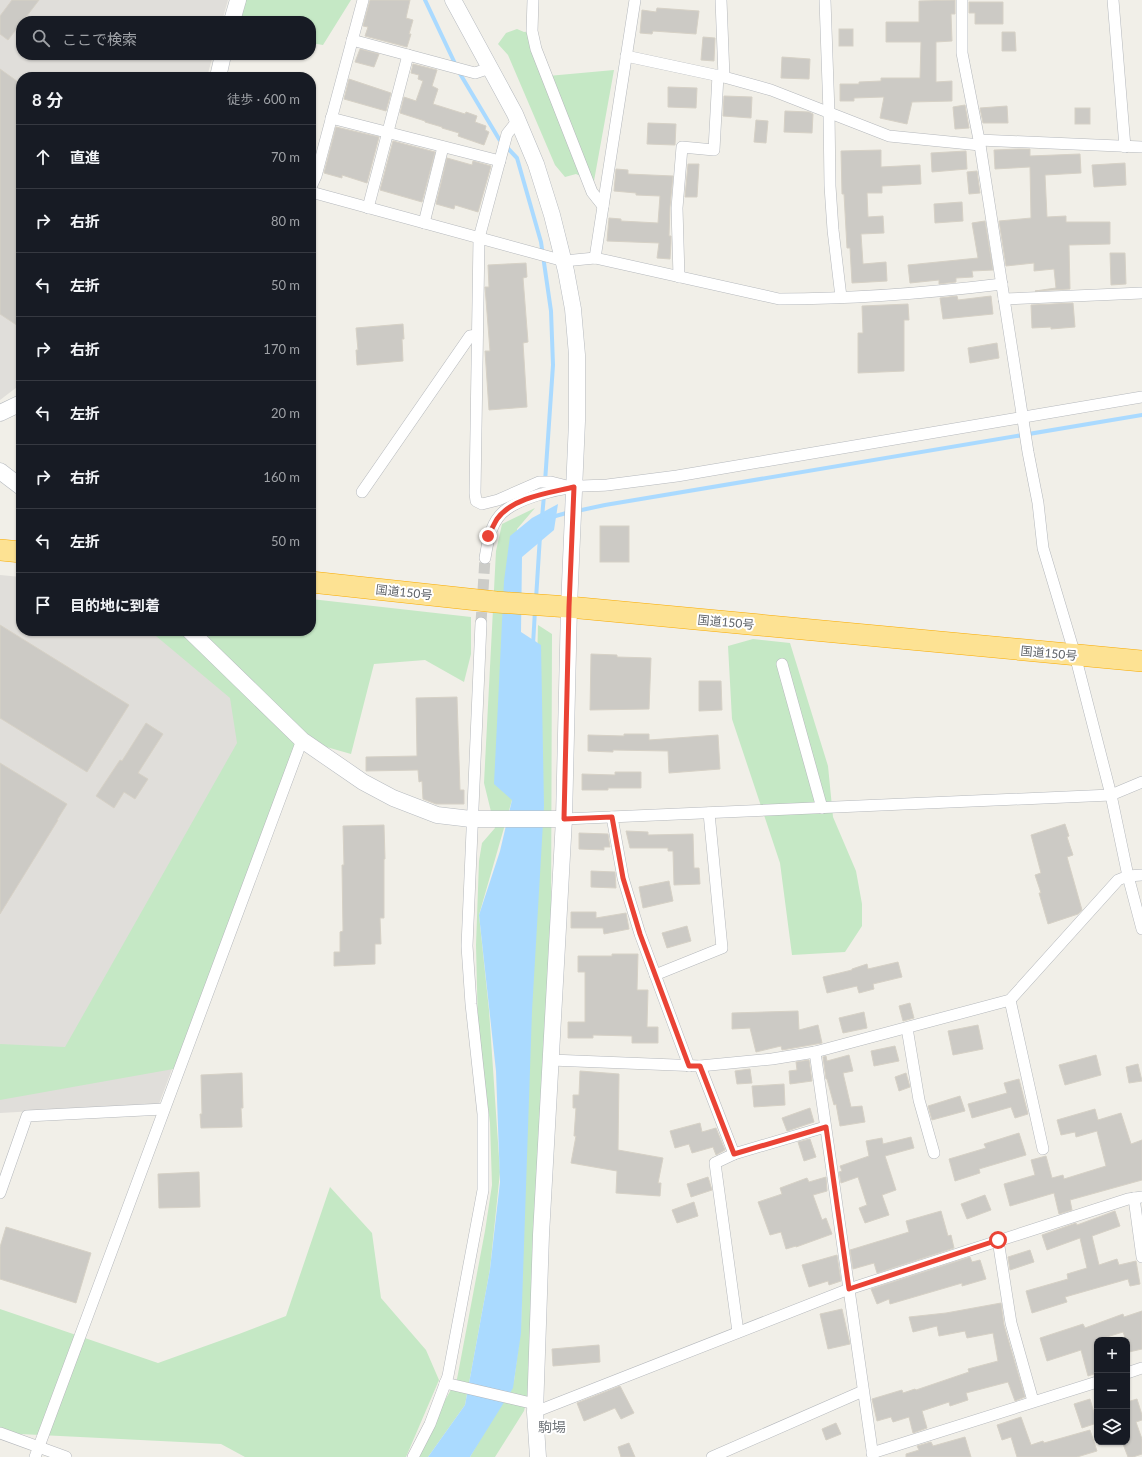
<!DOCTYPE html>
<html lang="ja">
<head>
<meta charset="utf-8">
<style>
  body { margin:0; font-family:Lato,"Noto Sans JP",sans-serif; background:#20242c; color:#f1f3f6 }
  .controls { position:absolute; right:12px; bottom:12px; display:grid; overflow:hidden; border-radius:8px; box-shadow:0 1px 3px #0004 }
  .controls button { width:36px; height:36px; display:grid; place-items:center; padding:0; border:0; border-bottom:1px solid #363941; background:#171b24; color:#f1f3f6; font:20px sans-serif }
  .stop { position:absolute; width:12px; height:12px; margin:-9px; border:3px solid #ea4335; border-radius:50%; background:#fff }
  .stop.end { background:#ea4335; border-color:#fff; box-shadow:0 1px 4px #0008 }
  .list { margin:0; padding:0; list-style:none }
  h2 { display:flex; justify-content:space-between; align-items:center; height:52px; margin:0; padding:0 16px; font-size:17px }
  h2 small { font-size:13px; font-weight:400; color:#9ea1a6 }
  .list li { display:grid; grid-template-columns:26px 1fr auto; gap:12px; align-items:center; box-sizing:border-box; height:64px; padding:0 16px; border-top:1px solid #363941 }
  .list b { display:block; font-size:15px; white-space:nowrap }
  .list em { font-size:13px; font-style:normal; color:#9ea1a6 }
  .icon { flex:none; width:22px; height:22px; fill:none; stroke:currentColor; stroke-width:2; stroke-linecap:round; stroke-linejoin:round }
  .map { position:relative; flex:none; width:1142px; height:1457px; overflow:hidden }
  .search { position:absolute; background:#171b24; box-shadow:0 1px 3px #0004; left:16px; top:16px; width:300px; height:44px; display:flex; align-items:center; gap:10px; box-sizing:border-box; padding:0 14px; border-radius:16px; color:#9ea1a6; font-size:15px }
  .panel { position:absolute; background:#171b24; box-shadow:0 1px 3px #0004; left:16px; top:72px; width:300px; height:564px; border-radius:16px }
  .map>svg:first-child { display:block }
</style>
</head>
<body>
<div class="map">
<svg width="1142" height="1457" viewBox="0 0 1142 1457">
  <rect width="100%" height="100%" fill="#f1efe8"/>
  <!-- industrial -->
  <g fill="#e0deda">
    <polygon points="0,0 228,0 222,21 21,21 21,55 213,55 207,77 21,77 21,384 0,400"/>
    <polygon points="0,575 21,577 21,631 168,631 293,746 159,1104 0,1113"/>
  </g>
  <!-- green -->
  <g fill="#c5e8c5">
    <polygon points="241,0 351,0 323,45 311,43 311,21 233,21"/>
    <polygon points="517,29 524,32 532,31 548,76 614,70 592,192 587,179 576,174 565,177 555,165 508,55 498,44 506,33"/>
    <polygon points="535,508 517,529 512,800 479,915 489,1010 500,1172 490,1269 465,1405 428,1457 413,1457 457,1379 485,1231 492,1185 490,1123 478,1028 476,945 479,861 482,843 495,828 484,783 496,551 502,524"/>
    <polygon points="311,599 471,617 471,654 464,682 425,660 374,664 351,754 302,740 179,1068 0,1100 0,1044 65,1047 237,743 230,698 150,631 311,631"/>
    <polygon points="538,625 552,634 551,930 539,1135 529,1391 524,1411 495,1457 470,1457 514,1381 521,1327"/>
    <polygon points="753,639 790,643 828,766 833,817 856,871 862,904 862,926 845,952 792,955 780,863 732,719 728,646"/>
    <polygon points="330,1187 372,1233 381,1298 426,1350 439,1380 406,1457 245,1457 221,1444 0,1433 0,1309 158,1363 239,1334 286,1316"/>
  </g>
  <!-- water -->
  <polygon fill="#aadaff" points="558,504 554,530 522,557 521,632 541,645 544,806 532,1011 521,1333 513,1388 470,1457 428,1457 465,1405 490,1269 500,1182 496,1071 479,915 500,851 512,800 494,784 504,581 510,536 532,518"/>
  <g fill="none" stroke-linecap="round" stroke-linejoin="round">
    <!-- stream -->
    <g stroke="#aadaff" stroke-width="4">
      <polyline points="425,0 459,72 499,139 517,158 541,242 551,311 553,365 545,482"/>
      <polyline points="577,511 605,505 1142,415"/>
      <polyline points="552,517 570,512"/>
      <polyline points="542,518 544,495"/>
      <polyline points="536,599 540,536"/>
      <polyline points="533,645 535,610"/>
    </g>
  </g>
  <!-- building -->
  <g fill="#cccac5" stroke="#d6d1c6">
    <polygon points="12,0 39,0 23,21 21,21 21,23 8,40 0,34 0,16"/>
    <polygon points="370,0 410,0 406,18 413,20 409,34 411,34 407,47 365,36 368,27 363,26"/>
    <polygon points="955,0 955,14 951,14 952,41 936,42 936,82 952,81 952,101 912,102 907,124 880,118 884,97 854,98 854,101 840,101 840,84 859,84 859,82 881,81 881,78 920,78 921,42 886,42 886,22 919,22 919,1"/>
    <polygon points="969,2 1003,2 1003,24 975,24 975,13 969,13"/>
    <polygon points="657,8 699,11 696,34 653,31 652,34 640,33 642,10 656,12"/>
    <rect x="839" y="29" width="14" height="17"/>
    <polygon points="1002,32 1015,32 1016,51 1002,51"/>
    <polygon points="703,37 715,38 714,61 701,60"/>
    <polygon points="360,49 379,54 374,67 355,62"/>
    <polygon points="782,57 810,59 809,79 781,78"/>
    <polygon points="413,64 437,70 432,86 438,89 433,104 465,114 466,112 477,116 475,122 486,126 485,130 489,132 484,145 458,136 459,133 442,128 442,127 425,122 425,121 400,113 404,97 416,101 423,81 418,79 419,75 411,73"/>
    <polygon points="0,69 21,84 21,328 0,314"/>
    <polygon points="349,79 391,93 386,111 344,99"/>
    <polygon points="668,87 697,88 696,108 668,107"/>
    <polygon points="724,96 752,97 751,118 723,116"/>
    <polygon points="965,105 969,128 955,129 953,107"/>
    <polygon points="1007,106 1008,123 983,123 980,108"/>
    <rect x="1075" y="108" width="15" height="16"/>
    <polygon points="785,111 809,112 813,114 812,133 784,132"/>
    <polygon points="756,120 768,121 766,143 754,142"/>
    <polygon points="648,123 676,124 675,145 647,144"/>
    <polygon points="336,127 379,137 367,183 342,175 342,178 324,173"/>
    <polygon points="393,141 435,152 422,202 380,190"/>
    <polygon points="1019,149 1030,149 1030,156 1080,154 1081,173 1045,175 1047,217 1066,216 1066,222 1110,222 1110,244 1069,245 1070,289 1035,291 1056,288 1054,269 1034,271 1034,263 1006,266 999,221 1031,218 1030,167 995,169 994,150"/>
    <polygon points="881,150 881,167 920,165 921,184 882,186 882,193 867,193 868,217 883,216 884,233 861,234 863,264 886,262 887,281 852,283 850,248 847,248 844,194 842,194 841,151"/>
    <polygon points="966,151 967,169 932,172 931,153"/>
    <polygon points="447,158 472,165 473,161 491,166 478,212 455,205 454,209 436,204"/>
    <polygon points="1125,163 1126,185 1094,187 1092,165"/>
    <polygon points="688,164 699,164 697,197 685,197"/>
    <polygon points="616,169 628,170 628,174 673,176 670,207 669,236 671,236 671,243 670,259 657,258 659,243 607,241 609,218 621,219 621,221 658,223 660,196 636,195 636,193 614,191"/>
    <polygon points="977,171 980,193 969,194 967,172"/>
    <polygon points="962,202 963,221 935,223 934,204"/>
    <polygon points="985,221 993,270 972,271 973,277 956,278 956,282 939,284 939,280 910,283 908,265 978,258 972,223"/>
    <polygon points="1110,253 1125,253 1126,284 1111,285"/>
    <polygon points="526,263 527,277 523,278 528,342 523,343 527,407 489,410 485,351 490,351 485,287 489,287 488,265"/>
    <polygon points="957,296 958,300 991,296 993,314 943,319 940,298"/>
    <polygon points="1073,303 1075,327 1051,329 1051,327 1032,328 1031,305"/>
    <polygon points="908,304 909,320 904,320 904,371 858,373 858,333 863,333 862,306"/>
    <polygon points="403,324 404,339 402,339 403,361 357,365 356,350 358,350 356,328"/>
    <polygon points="997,343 999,358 970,363 968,348"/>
    <rect x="600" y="526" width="29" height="36"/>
    <polygon points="0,625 129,705 87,772 0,718"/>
    <polygon points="591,654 617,655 617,657 651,658 649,709 590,710"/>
    <polygon points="699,681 721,681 722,710 699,711"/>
    <polygon points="457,697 460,790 464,790 464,804 436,804 423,799 422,781 419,782 418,770 366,771 366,757 417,756 416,698"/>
    <polygon points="146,723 163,734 138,773 148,779 135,799 124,792 114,808 96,796 120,760 122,761"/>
    <polygon points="624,734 649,734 649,740 718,735 720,769 669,773 668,751 613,750 613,752 588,751 588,735 624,736"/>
    <polygon points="0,763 67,804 57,820 58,820 0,914"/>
    <polygon points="615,772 641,772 641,788 608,788 608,790 582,790 582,774 615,775"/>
    <polygon points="1065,824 1069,836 1067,837 1073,855 1067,857 1082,910 1078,914 1048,924 1039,893 1041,893 1035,875 1041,873 1031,835"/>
    <polygon points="384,825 385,859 384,859 384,918 380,918 381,944 375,944 375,964 334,966 334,952 340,952 340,932 343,931 342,865 344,865 343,826"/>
    <polygon points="626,831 648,832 648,835 693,834 694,868 699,868 700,884 674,885 673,851 668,851 668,848 630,848"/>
    <polygon points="579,833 608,834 610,847 604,847 604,850 579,849"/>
    <polygon points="591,871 615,872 616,888 591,887"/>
    <polygon points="669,881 673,901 643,908 639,887"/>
    <polygon points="571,912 596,912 596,918 626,913 629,929 604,934 603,928 571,928"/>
    <polygon points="687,926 691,941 667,948 662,933"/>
    <polygon points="612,954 638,954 637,990 648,990 647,1027 658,1027 658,1043 632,1043 632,1036 593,1035 593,1038 568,1038 568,1022 585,1022 585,972 578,972 578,956 612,956"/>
    <polygon points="898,962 902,977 873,984 874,989 859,993 857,986 827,993 823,977 852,970 852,969 867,964 868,969"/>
    <polygon points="910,1003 914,1018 903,1021 899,1006"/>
    <polygon points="798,1011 799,1030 818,1025 822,1043 782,1050 781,1046 756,1052 750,1028 732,1029 732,1013"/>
    <polygon points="864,1012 867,1028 843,1033 839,1018"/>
    <polygon points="978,1025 983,1049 953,1055 948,1031"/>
    <polygon points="895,1046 899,1061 874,1066 871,1051"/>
    <polygon points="849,1055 853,1071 843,1073 851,1107 862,1106 865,1122 840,1126 836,1104 834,1105 827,1079 826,1079 823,1057 826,1056 827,1061"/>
    <polygon points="1096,1055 1101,1075 1065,1085 1059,1065"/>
    <polygon points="809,1060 812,1081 790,1084 789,1071 797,1070 796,1062"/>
    <polygon points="1138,1064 1142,1081 1129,1083 1126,1067"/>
    <polygon points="750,1069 752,1083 737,1084 735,1071"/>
    <polygon points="580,1071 619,1074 618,1150 663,1158 658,1183 661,1183 660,1196 616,1193 617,1171 571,1163 576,1136 574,1136 576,1108 573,1108 573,1095 579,1095"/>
    <polygon points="242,1073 243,1108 241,1108 242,1127 201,1128 200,1114 202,1114 201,1075"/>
    <polygon points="906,1073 910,1087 899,1091 895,1077"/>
    <polygon points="1019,1079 1028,1114 1015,1118 1011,1107 972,1118 968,1104 1007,1093 1004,1083"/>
    <polygon points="784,1084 785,1105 754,1107 752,1086"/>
    <polygon points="960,1096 965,1111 932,1120 928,1106"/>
    <polygon points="810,1108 814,1122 787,1131 782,1118"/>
    <polygon points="1095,1109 1098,1120 1121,1113 1131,1144 1142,1140 1142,1180 1070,1200 1072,1210 1059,1214 1054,1193 1010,1206 1004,1184 1035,1175 1031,1160 1046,1156 1052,1178 1063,1175 1064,1179 1106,1166 1097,1131 1076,1137 1075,1132 1061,1135 1057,1120"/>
    <polygon points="700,1123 702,1132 716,1128 725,1150 716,1155 713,1147 692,1153 689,1144 675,1148 670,1131"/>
    <polygon points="1019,1133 1026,1155 979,1169 980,1173 955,1181 949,1159 986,1148 984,1144"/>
    <polygon points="911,1137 914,1148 885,1156 896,1190 882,1195 889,1215 865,1223 859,1208 867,1205 858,1177 841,1183 839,1172 842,1171 840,1166 869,1156 866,1141 882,1138 883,1144"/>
    <polygon points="810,1139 816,1157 804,1161 798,1142"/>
    <polygon points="199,1172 200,1207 159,1208 158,1174"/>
    <polygon points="708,1177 712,1190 691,1197 687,1184"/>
    <polygon points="826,1177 827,1191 813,1195 822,1220 826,1218 832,1234 796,1247 796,1246 786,1249 781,1232 770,1235 758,1202 782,1194 780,1188 807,1178 809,1182"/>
    <polygon points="985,1195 991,1210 967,1219 961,1204"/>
    <polygon points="694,1202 698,1216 677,1223 672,1210"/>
    <polygon points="941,1211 948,1236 951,1235 954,1248 877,1273 874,1263 853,1269 850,1250 909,1232 906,1221"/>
    <polygon points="1115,1211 1120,1226 1092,1236 1099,1265 1117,1259 1119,1265 1136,1261 1140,1284 1130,1286 1128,1279 1065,1297 1067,1302 1032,1313 1026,1291 1068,1279 1067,1274 1087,1268 1080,1238 1047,1250 1042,1235 1076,1223 1077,1225"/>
    <polygon points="6,1227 91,1253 76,1303 0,1279 0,1247"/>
    <polygon points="1030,1250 1034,1262 1010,1270 1008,1257"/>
    <polygon points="837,1255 841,1281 829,1285 828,1281 809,1287 802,1265"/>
    <polygon points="970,1257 972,1262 980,1260 986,1279 962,1286 962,1283 890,1304 889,1299 877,1304 871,1289"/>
    <polygon points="1001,1303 1004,1325 1025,1397 1015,1401 1008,1382 966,1393 968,1400 950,1406 949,1402 922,1411 927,1428 913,1433 909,1417 893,1422 891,1417 877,1421 872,1399 902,1390 903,1393 915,1389 916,1390 969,1372 968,1369 998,1361 993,1333 967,1338 965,1331 939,1336 937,1326 913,1332 909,1317 946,1313"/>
    <polygon points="842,1309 850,1344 828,1349 820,1314"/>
    <polygon points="1142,1311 1142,1349 1129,1352 1127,1340 1126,1340 1123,1332 1097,1340 1097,1373 1088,1376 1081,1350 1047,1361 1040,1338 1083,1324 1085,1328 1123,1314 1124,1317"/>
    <polygon points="599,1345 600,1362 553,1366 552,1349"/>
    <polygon points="620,1386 634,1413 621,1419 615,1408 584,1421 577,1403"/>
    <polygon points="1090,1399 1097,1423 1082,1428 1074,1404"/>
    <polygon points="1137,1399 1142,1415 1142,1420 1136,1422 1142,1439 1142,1454 1133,1457 1128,1457 1123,1444 1127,1442 1127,1402"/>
    <polygon points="1021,1417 1031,1445 1043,1441 1044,1443 1090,1430 1097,1451 1077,1457 1017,1457 1011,1437 1002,1440 997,1425"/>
    <polygon points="836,1423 841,1434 826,1440 822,1429"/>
    <polygon points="965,1437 971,1457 906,1457 906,1454 919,1450 917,1446 931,1442 933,1446"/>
    <polygon points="629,1443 635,1457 621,1457 618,1447"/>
  </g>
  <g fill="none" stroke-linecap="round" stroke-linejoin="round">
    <!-- street-tunnel -->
    <polyline stroke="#ccccc8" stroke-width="11" stroke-dasharray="11 5.5" stroke-linecap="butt" points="481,623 485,558"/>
    <defs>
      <g id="street">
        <polyline points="533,0 532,31 536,49 592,192 603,206"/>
        <polyline points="721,0 724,77"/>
        <polyline points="825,0 829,113 830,186 833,230 841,297"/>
        <polyline points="962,0 962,53 980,145 1028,452 1038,503 1043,548 1075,655 1111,795 1128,876 1142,929"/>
        <polyline points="1113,0 1125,147"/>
        <polyline points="352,40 475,73 490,68"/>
        <polyline points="626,56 724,77 771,90 889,136 980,145"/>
        <polyline points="331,118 500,161"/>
        <polyline points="518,120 507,134 479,238 475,493 476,501 482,504 498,500 539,482 551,482 571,487"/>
        <polyline points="979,140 1142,147"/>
        <polyline points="311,187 316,176 363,0"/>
        <path d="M311,192L564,261L595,258L779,299C853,299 928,293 1002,284"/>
        <polyline points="368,208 408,55"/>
        <polyline points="424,223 443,147"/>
        <polyline points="595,258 635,0"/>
        <polyline points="679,277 677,208 682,147 714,150 718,75"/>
        <polyline points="1004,299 1142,293"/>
        <polyline points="362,492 470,336 477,335"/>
        <path d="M485,558C488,540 491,520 507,509C524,497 554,490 574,487C585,485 596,486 607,485C631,482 654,479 677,476L1142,397"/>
        <polyline points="782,664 822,808"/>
        <polyline points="612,817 623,878 640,934 689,1066"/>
        <polyline points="564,819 1111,795 1142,782"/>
        <polyline points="655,975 722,948 709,813"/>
        <polyline points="1010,1000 1043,1149"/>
        <polyline points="907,1028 919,1100 934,1153"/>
        <polyline points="815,1052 873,1457"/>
        <polyline points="551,1060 700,1066 772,1059 815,1052 1010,1000 1118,880 1128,876 1142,875"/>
        <polyline points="700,1066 734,1154 715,1163 738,1332"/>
        <polyline points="734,1154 825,1127"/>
        <polyline points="0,1193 27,1116 164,1109"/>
        <polyline points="1134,1198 1142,1257"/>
        <polyline points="998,1240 1011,1323 1033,1401"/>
        <polyline points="1127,1373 1142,1368"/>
        <polyline points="445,1383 535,1404"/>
        <polyline points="535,1412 849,1289 1128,1199 1142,1197"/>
        <polyline points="0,1433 66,1457"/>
        <polyline points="872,1453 1097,1382"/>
        <polyline points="35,1457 302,740"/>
        <polyline points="413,1457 430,1424 448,1376 483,1190 483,1114 471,1004 467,946 481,623"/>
        <polyline points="712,1457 863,1391"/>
      </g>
      <g id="secondary">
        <polyline points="453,0 515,114 536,164 552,215 566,271 573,309 577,355 577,421 569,607 564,819 541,1235 535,1412 538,1457"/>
        <polyline points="232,21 238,0"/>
        <polyline points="218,77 223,55"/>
        <polyline points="0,413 21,403"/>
        <polyline points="0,471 21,487"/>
        <polyline points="190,631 302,740 363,782 393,798 437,815 471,819 564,819"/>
      </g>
      <g id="highway">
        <polyline points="0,550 21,552"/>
        <polyline points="311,582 496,602 569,607 1142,661"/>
      </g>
    </defs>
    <!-- street casing -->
    <use href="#street" stroke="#b5b8bc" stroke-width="12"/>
    <!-- secondary casing -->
    <use href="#secondary" stroke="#b6babf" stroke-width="17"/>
    <!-- highway casing -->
    <use href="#highway" stroke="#f9ab00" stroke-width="22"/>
    <!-- street -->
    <use href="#street" stroke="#fff" stroke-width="11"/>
    <!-- secondary -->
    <use href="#secondary" stroke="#fff" stroke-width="16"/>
    <!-- highway -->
    <use href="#highway" stroke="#fde293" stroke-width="21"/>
  </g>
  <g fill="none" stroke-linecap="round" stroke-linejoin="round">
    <!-- route -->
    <path stroke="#ea4335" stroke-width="5" d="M488,536C491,531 494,524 497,519C513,497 549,493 574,487L569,607L564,819L612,817L623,878L640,934L689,1066H700L734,1154L826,1127L849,1289L998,1240"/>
  </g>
  <g text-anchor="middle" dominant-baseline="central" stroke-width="4" stroke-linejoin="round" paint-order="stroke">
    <!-- street labels -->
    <g font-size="12" fill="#5f6368" stroke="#fff">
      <text transform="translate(404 592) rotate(6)">国道150号</text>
      <text transform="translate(726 622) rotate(5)">国道150号</text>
      <text transform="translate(1049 653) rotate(5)">国道150号</text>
    </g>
    <!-- quarter labels -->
    <g font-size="14" fill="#70757a" stroke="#fff">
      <text x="552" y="1426">駒場</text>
    </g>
  </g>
</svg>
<div class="controls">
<button>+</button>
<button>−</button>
<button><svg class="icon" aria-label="layers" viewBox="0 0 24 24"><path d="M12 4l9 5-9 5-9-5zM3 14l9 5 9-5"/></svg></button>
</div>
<div class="stop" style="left:998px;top:1240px"></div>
<div class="stop end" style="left:488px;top:536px"></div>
<div class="search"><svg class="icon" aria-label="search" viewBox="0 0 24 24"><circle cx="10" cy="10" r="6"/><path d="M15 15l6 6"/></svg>ここで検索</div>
<section class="panel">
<h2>8 分<small>徒歩 · 600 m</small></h2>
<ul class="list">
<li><svg class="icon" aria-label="ahead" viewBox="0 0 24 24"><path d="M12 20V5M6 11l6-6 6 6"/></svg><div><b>直進</b></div><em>70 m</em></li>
<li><svg class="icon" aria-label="right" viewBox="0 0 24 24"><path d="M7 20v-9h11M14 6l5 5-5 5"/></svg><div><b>右折</b></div><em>80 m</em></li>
<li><svg class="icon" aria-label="left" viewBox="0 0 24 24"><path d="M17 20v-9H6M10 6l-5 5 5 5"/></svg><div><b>左折</b></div><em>50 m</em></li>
<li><svg class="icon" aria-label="right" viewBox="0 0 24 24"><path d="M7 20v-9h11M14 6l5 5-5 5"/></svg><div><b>右折</b></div><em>170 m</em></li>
<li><svg class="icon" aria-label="left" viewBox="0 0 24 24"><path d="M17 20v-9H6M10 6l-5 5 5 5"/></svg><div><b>左折</b></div><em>20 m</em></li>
<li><svg class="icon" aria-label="right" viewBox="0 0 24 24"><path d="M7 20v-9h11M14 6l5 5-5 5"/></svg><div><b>右折</b></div><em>160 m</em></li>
<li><svg class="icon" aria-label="left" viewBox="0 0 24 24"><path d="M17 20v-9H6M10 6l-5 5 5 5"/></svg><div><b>左折</b></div><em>50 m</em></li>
<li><svg class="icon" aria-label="arrive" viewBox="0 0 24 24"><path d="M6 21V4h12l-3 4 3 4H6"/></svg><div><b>目的地に到着</b></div></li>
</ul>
</section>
</div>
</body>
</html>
